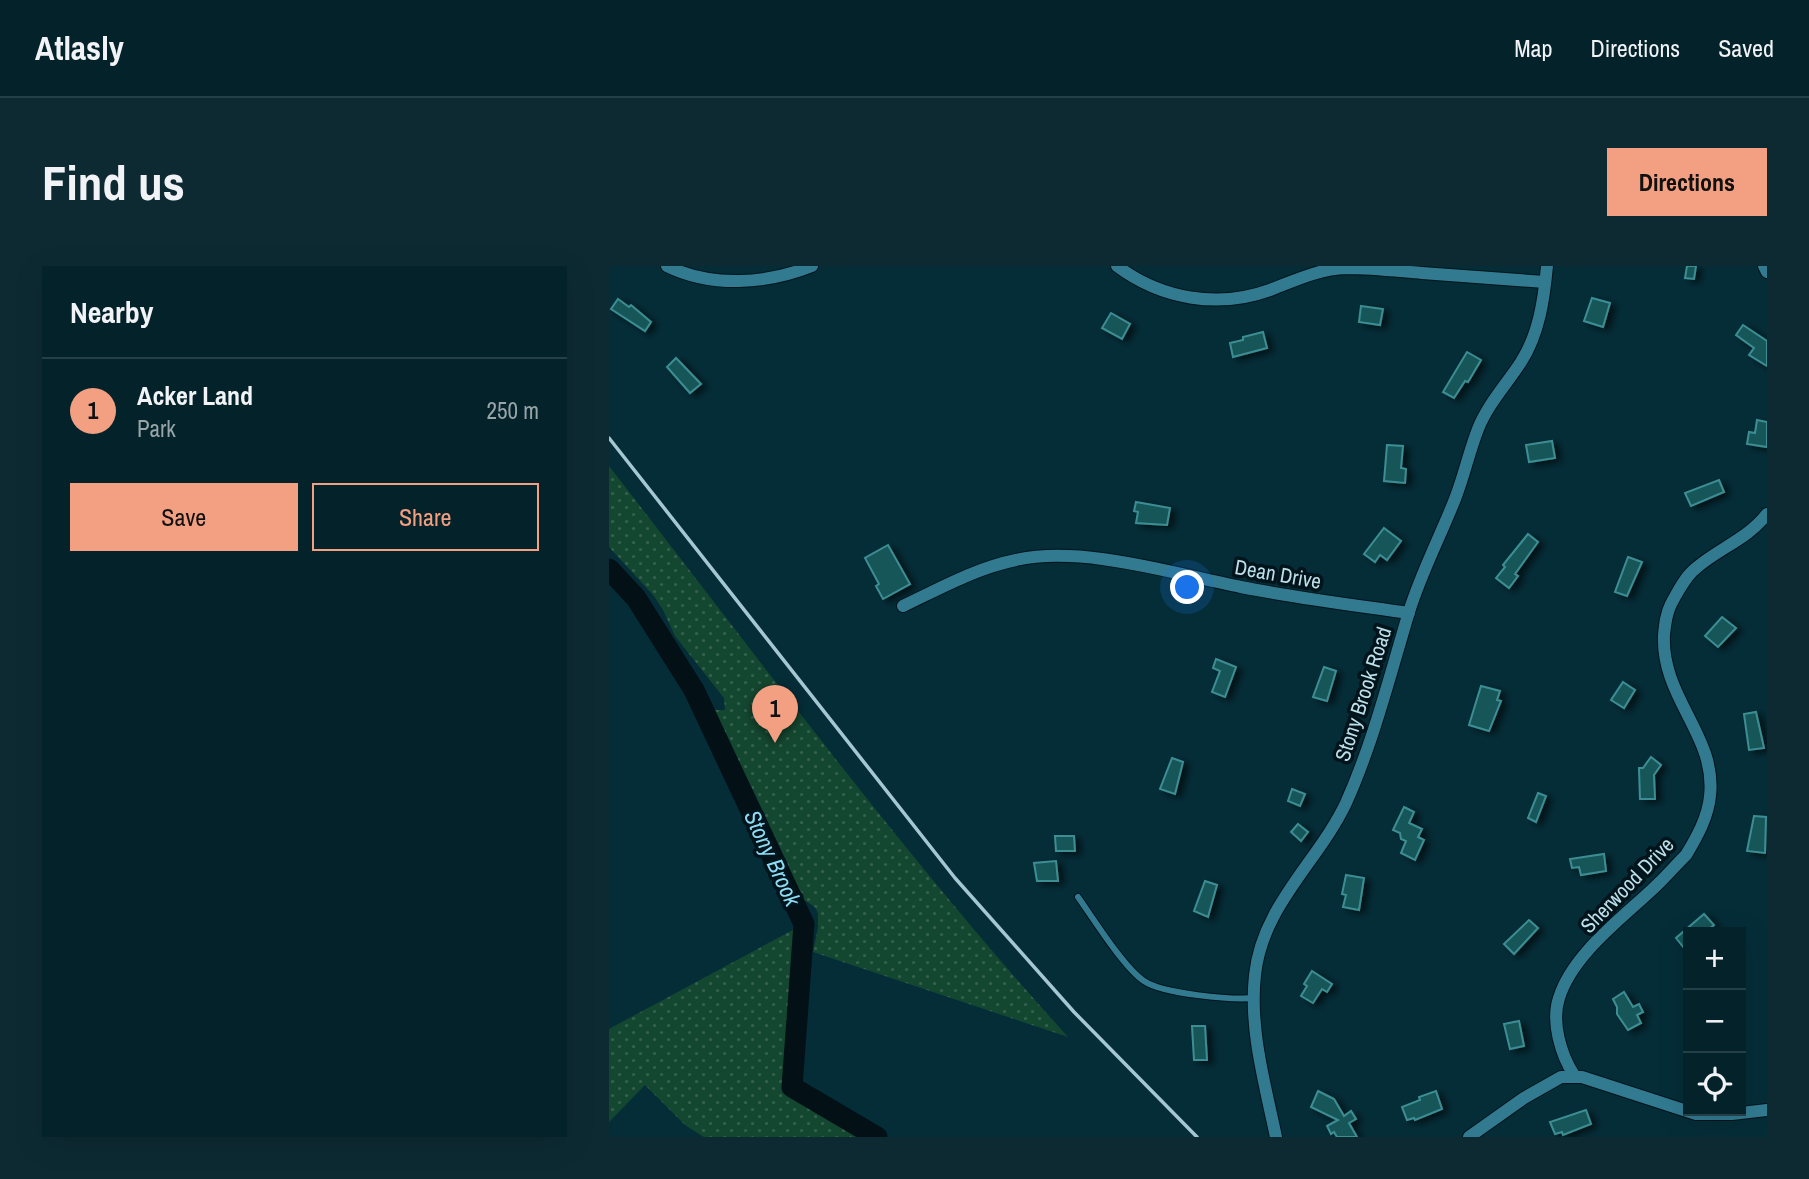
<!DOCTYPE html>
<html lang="en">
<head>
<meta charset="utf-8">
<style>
  body { margin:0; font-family:"Archivo Narrow",sans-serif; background:#0d2a32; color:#f1f3f6 }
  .controls { position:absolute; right:21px; bottom:21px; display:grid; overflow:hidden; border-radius:0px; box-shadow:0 7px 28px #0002 }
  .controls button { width:63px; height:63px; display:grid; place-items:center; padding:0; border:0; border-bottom:2px solid #253f47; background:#04222a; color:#f1f3f6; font:35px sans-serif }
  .you { position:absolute; left:579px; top:322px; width:24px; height:24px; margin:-18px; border:5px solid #fff; border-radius:50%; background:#1a73e8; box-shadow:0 0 0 10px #1a73e833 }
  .badge { display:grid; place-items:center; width:46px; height:46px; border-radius:50%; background:#f3a082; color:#111; font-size:23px; font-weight:700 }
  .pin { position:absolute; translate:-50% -58px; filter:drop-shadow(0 2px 4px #0008) }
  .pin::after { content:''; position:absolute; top:37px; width:24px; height:21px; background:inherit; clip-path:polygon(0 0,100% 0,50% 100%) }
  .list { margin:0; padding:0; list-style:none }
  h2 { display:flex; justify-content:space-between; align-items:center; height:91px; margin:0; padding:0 28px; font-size:30px }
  h2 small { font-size:23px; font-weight:400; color:#97a4a8 }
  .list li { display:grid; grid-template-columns:46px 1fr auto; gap:21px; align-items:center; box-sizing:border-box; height:105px; padding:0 28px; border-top:2px solid #253f47 }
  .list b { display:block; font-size:26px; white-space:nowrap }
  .list p { margin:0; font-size:23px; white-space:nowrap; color:#97a4a8 }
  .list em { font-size:23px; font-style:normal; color:#97a4a8 }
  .actions { display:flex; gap:14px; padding:21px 28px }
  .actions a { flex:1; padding:16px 0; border:2px solid #f3a082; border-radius:0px; text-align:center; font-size:24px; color:#f3a082 }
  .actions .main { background:#f3a082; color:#111 }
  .icon { flex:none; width:38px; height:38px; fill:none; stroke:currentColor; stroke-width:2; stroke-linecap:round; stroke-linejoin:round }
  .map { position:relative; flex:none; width:1158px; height:871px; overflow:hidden; border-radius:0px }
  header { display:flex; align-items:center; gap:42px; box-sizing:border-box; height:98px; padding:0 35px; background:#04222a; border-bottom:2px solid #253f47 }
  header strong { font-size:33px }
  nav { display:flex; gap:38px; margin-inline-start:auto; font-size:24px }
  .intro { display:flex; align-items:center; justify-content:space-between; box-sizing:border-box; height:168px; padding:0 42px }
  h1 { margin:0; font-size:49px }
  .button { padding:18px 32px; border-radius:0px; background:#f3a082; color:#111; font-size:24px; font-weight:700 }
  main { display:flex; gap:42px; padding:0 42px }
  aside { flex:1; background:#04222a; border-radius:0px; box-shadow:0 7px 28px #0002 }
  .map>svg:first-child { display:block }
</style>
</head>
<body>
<header>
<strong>Atlasly</strong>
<nav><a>Map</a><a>Directions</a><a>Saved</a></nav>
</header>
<div class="intro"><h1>Find us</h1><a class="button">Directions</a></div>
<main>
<aside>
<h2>Nearby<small></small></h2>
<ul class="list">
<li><span class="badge">1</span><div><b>Acker Land</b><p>Park</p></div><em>250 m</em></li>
</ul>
<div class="actions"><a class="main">Save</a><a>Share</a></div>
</aside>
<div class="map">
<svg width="1158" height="871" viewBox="0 0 1158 871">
  <defs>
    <pattern id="green-dots" width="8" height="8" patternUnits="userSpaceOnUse" patternTransform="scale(1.75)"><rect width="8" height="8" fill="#144730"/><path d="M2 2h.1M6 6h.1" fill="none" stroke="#34614e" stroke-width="1.8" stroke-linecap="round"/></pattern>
    <filter id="shadow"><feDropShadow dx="5.5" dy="3" stdDeviation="3.5" flood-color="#0009"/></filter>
  </defs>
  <rect width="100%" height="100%" fill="#052d38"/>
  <!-- green -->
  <g fill="url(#green-dots)">
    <path d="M0,200C150,393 295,590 459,771L204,686L209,662V647L206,641L192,632L173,586L143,522L106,460L104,447L106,444H116L115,432L66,370L54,344L45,330L0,281Z"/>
    <polygon points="195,658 183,821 268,871 95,871 76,859 36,819 0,856 0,763"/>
  </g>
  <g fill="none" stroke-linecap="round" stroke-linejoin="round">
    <!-- river -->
    <polyline stroke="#031015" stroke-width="21" points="0,303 27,332 85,424 195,658 183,821 268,871"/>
  </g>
  <!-- building -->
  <g fill="#145559" stroke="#3d8e93" stroke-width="2" filter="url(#shadow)">
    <polygon points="1078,0 1087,0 1085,13 1076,12"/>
    <polygon points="983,32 1001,37 994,61 975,55"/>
    <polygon points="9,33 20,41 22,39 42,56 36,65 2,43"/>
    <polygon points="752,40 774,43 771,59 750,56"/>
    <polygon points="502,47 521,58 513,73 493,62"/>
    <polygon points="1134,59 1158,75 1158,100 1140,89 1145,82 1127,69"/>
    <polygon points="654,66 658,82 624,91 621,77 634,74 634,71"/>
    <polygon points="858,86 872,94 859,116 856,115 845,132 834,126"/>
    <polygon points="67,92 92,118 81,127 58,101"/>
    <polygon points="1148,154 1158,156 1158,181 1138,178 1140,166 1146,167"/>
    <polygon points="943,175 946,192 920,196 917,179"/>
    <polygon points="778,179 794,180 792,202 797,203 796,217 775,215"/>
    <polygon points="1110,214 1115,226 1082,240 1076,227"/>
    <polygon points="527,236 561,242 558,259 527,257 529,246 525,245"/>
    <polygon points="775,262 792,275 778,294 771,289 766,296 755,288"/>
    <polygon points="919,268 929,276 906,308 909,310 900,322 887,312 896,301 894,299"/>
    <polygon points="279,279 301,318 274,333 267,320 270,318 256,292"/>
    <polygon points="1019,291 1033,296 1018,330 1006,326"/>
    <polygon points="1113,351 1127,362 1109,381 1096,370"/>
    <polygon points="607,393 627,401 616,431 603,426 611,405 604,402"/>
    <polygon points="715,401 727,405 718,435 704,431"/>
    <polygon points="1014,416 1026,424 1015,442 1002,434"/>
    <polygon points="872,420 891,425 888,434 892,435 880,465 860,459"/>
    <polygon points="1147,446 1155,482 1140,484 1135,448"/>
    <polygon points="1042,491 1052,499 1045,509 1046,533 1031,533 1030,502 1034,502"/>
    <polygon points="563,492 574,496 566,528 551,523"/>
    <polygon points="683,523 696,528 691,540 679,535"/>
    <polygon points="929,527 937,530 927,556 919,552"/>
    <polygon points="795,541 805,546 800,557 813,563 809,571 815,574 806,594 792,587 797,575 792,573 791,567 784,564"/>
    <polygon points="1145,550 1157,551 1156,587 1138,585"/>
    <polygon points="689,558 699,566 692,575 682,566"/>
    <polygon points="446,570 465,570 466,585 447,585"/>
    <polygon points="995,588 997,605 972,609 970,601 963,602 961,593"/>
    <polygon points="447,595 449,615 428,615 425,597"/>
    <polygon points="737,609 755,612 750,644 734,641 737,629 733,628"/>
    <polygon points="596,615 608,619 599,651 585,645"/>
    <polygon points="1095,648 1105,659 1096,666 1079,666 1079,687 1067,672"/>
    <polygon points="920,654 929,662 905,688 895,678"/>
    <polygon points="703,705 723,718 718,726 713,723 704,737 692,730 698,720 695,718"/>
    <polygon points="1015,726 1024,741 1030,738 1034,746 1028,749 1032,757 1019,764 1008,748 1008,741 1004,733"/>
    <polygon points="910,755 915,780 901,783 895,758"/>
    <polygon points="583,760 596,760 598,794 585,794"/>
    <polygon points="709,825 725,833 735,850 742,845 747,853 740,857 748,871 728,871 725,866 722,868 718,860 729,854 702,841"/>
    <polygon points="827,825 833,843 806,854 805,852 798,854 793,841 811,834 810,831"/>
    <polygon points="977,844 982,858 954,869 953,866 946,868 941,856"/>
  </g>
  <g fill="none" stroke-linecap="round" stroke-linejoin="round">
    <defs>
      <path id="lane" d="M469,631C484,652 515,702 535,715C554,728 622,734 646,732"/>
      <g id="street">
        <path d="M58,0C103,22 158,18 203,0"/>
        <path d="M508,0C552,33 609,43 661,24C687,14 709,3 738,2C763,2 788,5 813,7C854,10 895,13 936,16"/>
        <polyline points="1155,0 1158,6"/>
        <path d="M294,340C330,323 367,302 407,294C473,279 566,308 632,321C687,332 744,339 800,347"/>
        <path d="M965,809C952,789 942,756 950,732C964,686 1018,649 1051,616C1060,607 1068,598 1077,589C1088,571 1099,551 1101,530C1108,470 1052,432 1055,369C1056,358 1057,348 1062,338C1068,327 1076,311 1086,303C1108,283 1139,273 1158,248"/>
        <path d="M667,871C656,818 640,763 646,709C653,640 709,596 737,537C764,477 781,409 800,346C812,307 831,271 846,233C855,210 860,186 869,163C879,138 897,119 912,96C930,68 935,33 938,0"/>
        <polyline points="860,871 915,832 952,811 973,811 1087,848 1123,848 1158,844"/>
      </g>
    </defs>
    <!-- lane casing -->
    <use href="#lane" stroke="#01141b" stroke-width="8"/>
    <!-- street casing -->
    <use href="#street" stroke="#01141b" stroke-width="14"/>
    <!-- lane -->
    <use href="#lane" stroke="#327a90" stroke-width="6"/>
    <!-- street -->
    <use href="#street" stroke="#327a90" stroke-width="12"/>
    <!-- rail -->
    <polyline stroke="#a4c7d2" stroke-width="3.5" points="0,172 346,612 465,746 588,871"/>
  </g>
  <g text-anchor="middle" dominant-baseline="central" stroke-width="7" stroke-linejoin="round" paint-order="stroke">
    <!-- street labels -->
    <g font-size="21" fill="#bddfea" stroke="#01141b">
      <text transform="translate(669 308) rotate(10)">Dean Drive</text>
      <text transform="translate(754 428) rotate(-72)">Stony Brook Road</text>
      <text transform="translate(1018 619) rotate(-46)">Sherwood Drive</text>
    </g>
    <!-- water labels -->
    <g font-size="23" font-style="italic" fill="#8ddcf6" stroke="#01141b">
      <text transform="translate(164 592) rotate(65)">Stony Brook</text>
    </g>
  </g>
</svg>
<div class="controls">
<button>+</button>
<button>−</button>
<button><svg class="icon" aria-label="locate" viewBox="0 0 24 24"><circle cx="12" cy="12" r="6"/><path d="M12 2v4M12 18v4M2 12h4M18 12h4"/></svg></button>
</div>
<div class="you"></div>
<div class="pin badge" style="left:166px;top:477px">1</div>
</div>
</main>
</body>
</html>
